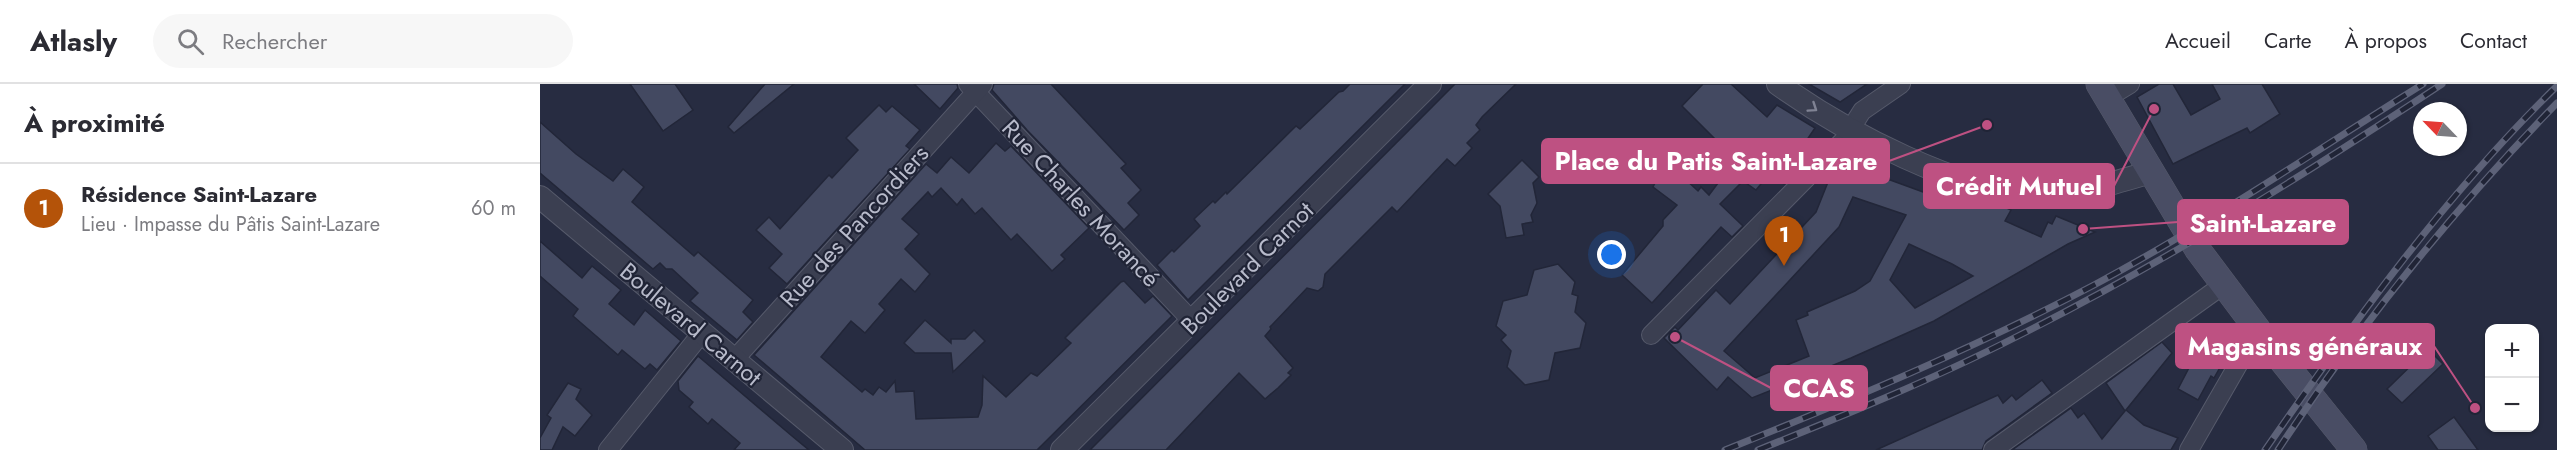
<!DOCTYPE html>
<html lang="fr">
<head>
<meta charset="utf-8">
<style>
  body { margin:0; font-family:Jost,sans-serif; background:#f7f7f7; color:#2b2b33 }
  .controls { position:absolute; right:18px; bottom:18px; display:grid; overflow:hidden; border-radius:12px; box-shadow:0 2px 4px #0004 }
  .controls button { width:54px; height:54px; display:grid; place-items:center; padding:0; border:0; border-bottom:2px solid #e1e1e2; background:#fff; color:#2b2b33; font:30px sans-serif }
  .compass { position:absolute; left:1873px; top:18px; width:54px; height:54px; border-radius:50%; background:#fff; box-shadow:0 2px 4px #0004; rotate:295deg }
  .you { position:absolute; left:1072px; top:171px; width:21px; height:21px; margin:-15px; border:4px solid #fff; border-radius:50%; background:#1a73e8; box-shadow:0 0 0 9px #1a73e833 }
  .badge { display:grid; place-items:center; width:39px; height:39px; border-radius:50%; background:#b45309; color:#fff; font-size:20px; font-weight:700 }
  .pin { position:absolute; translate:-50% -50px; filter:drop-shadow(0 2px 3px #0008) }
  .pin::after { content:''; position:absolute; top:32px; width:21px; height:18px; background:inherit; clip-path:polygon(0 0,100% 0,50% 100%) }
  .list { margin:0; padding:0; list-style:none }
  h2 { display:flex; justify-content:space-between; align-items:center; height:78px; margin:0; padding:0 24px; font-size:26px }
  h2 small { font-size:20px; font-weight:400; color:#7c7c81 }
  .list li { display:grid; grid-template-columns:39px 1fr auto; gap:18px; align-items:center; box-sizing:border-box; height:90px; padding:0 24px; border-top:2px solid #e1e1e2 }
  .list b { display:block; font-size:22px; white-space:nowrap }
  .list p { margin:0; font-size:20px; white-space:nowrap; color:#7c7c81 }
  .list em { font-size:20px; font-style:normal; color:#7c7c81 }
  .icon { flex:none; width:33px; height:33px; fill:none; stroke:currentColor; stroke-width:2; stroke-linecap:round; stroke-linejoin:round }
  .map { position:relative; flex:none; width:2017px; height:366px; overflow:hidden }
  header { display:flex; align-items:center; gap:36px; box-sizing:border-box; height:84px; padding:0 30px; background:#fff; border-bottom:2px solid #e1e1e2 }
  header strong { font-size:28px }
  nav { display:flex; gap:33px; margin-inline-start:auto; font-size:21px }
  .search { width:420px; height:54px; background:#f7f7f7; display:flex; align-items:center; gap:15px; box-sizing:border-box; padding:0 21px; border-radius:33px; color:#7c7c81; font-size:22px }
  main { display:flex }
  aside { flex:1; background:#fff }
  .map>svg:first-child { display:block }
</style>
</head>
<body>
<header>
<strong>Atlasly</strong>
<div class="search"><svg class="icon" aria-label="search" viewBox="0 0 24 24"><circle cx="10" cy="10" r="6"/><path d="M15 15l6 6"/></svg>Rechercher</div>
<nav><a>Accueil</a><a>Carte</a><a>À propos</a><a>Contact</a></nav>
</header>
<main>
<aside>
<h2>À proximité<small></small></h2>
<ul class="list">
<li><span class="badge">1</span><div><b>Résidence Saint-Lazare</b><p>Lieu · Impasse du Pâtis Saint-Lazare</p></div><em>60 m</em></li>
</ul>
</aside>
<div class="map">
<svg width="2017" height="366" viewBox="0 0 2017 366">
  <rect width="100%" height="100%" fill="#272c41"/>
  <!-- building -->
  <g fill="#434961" stroke="#222638" stroke-width="1.5" fill-rule="evenodd">
    <polygon points="90,0 135,0 153,26 123,47"/>
    <polygon points="225,0 254,0 194,49 188,43"/>
    <polygon points="374,0 417,0 418,4 400,25"/>
    <polygon points="454,0 511,0 586,80 581,84 601,106 588,119 599,131 584,146 487,46 452,6"/>
    <polygon points="810,0 865,0 648,216 617,181 632,166 634,168 660,142 654,135 673,117 675,119 686,108 687,110 756,42 760,45 799,8 803,7"/>
    <polygon points="915,0 976,0 942,33 936,41 940,46 927,59 932,64 915,82 907,75 857,128 852,123 785,190 783,203 778,207 767,204 730,243 731,245 725,252 753,284 748,289 751,291 738,304 725,315 699,289 626,366 550,366"/>
    <polygon points="1163,0 1191,0 1227,33 1237,21 1275,44 1262,63 1272,71 1244,100 1230,89 1216,106 1203,97 1180,120 1203,142 1192,153 1181,143 1112,219 1082,191 1123,142 1123,136 1137,121 1113,103 1115,99 1110,95 1120,80 1126,87 1131,82 1158,107 1161,103 1169,111 1190,83 1180,74 1187,67 1142,22"/>
    <polygon points="1269,0 1327,0 1300,18"/>
    <polygon points="1619,0 1633,0 1651,31 1680,15 1672,0 1722,0 1740,30 1710,49 1707,44 1633,80 1597,13"/>
    <polygon points="339,21 346,28 352,22 380,46 366,62 370,65 247,200 229,184 242,170 216,146 229,133 240,145 289,91 292,94 318,66 306,54"/>
    <polygon points="0,38 36,70 73,97 83,85 104,103 92,118 154,172 158,168 213,216 203,228 213,238 197,256 150,217 158,209 132,185 126,185 120,179 113,185 107,180 0,89"/>
    <polygon points="456,59 465,67 471,62 549,144 521,171 525,175 512,187 477,150 471,156 442,124 435,130 422,115 417,121 401,104 392,113 388,108 362,135 379,150 365,165 390,190 375,208 361,195 339,220 345,226 325,249 311,237 281,273 322,308 325,305 333,311 339,303 346,308 355,297 356,308 374,307 376,335 438,333 442,321 443,292 466,313 491,289 497,292 531,259 525,254 581,198 584,197 605,219 613,212 632,232 497,366 325,366 214,271 386,80 397,89 411,73 429,89"/>
    <polygon points="982,76 999,93 993,99 997,119 991,131 993,138 982,140 984,151 966,154 960,122 948,110"/>
    <path d="M1301,78L1416,120L1421,109L1454,118L1471,126L1465,137L1501,153L1508,138L1512,140L1516,132L1555,148L1528,160L1394,237L1311,274L1212,314L1188,293L1177,306L1124,254L1135,243L1138,246L1176,206L1190,220L1276,128L1292,88L1296,91ZM1313,113L1366,131L1330,197L1315,207L1267,228L1268,231L1256,236L1269,272L1215,294L1184,267L1299,143ZM1369,160L1412,180L1433,192L1375,224L1350,196Z"/>
    <polygon points="0,157 42,194 52,182 81,206 69,220 94,241 105,226 141,257 117,286 110,280 105,285 82,266 78,271 33,232 38,225 0,192"/>
    <polygon points="1018,180 1035,198 1032,210 1038,212 1035,228 1046,239 1040,264 1015,269 1009,296 985,301 967,283 971,267 961,256 966,251 956,242 963,217 987,211 994,186"/>
    <polygon points="385,236 411,259 411,255 425,255 434,246 445,257 413,288 411,269 375,269 364,259"/>
    <polygon points="1666,251 1687,271 1674,294 1671,292 1658,316 1638,305"/>
    <polygon points="1622,258 1632,269 1586,326 1604,341 1638,354 1631,366 1472,366 1531,324 1538,334 1544,329 1562,355 1585,327 1566,299"/>
    <polygon points="1888,265 1903,280 1862,319 1847,305"/>
    <polygon points="158,272 252,352 269,366 194,366 200,359 172,335 168,340 149,323 153,318 139,306 138,297"/>
    <polygon points="1502,296 1512,309 1446,357 1442,366 1336,366 1458,311 1463,319 1472,311 1476,316"/>
    <polygon points="28,299 41,305 36,315 52,331 35,352 23,343 12,366 0,366 0,354 11,334 7,331"/>
    <polygon points="1914,333 1938,366 1898,366 1888,352"/>
  </g>
  <g fill="none" stroke-linecap="round" stroke-linejoin="round">
    <defs>
      <g id="minor">
        <polyline points="428,0 653,238"/>
        <polyline points="1567,14 1590,0"/>
        <polyline points="1111,251 1303,57 1322,27 1361,0"/>
        <polyline points="193,277 443,0"/>
        <polyline points="68,366 161,250"/>
        <polyline points="1453,366 1683,201"/>
        <polyline points="1649,366 1707,265 1724,254"/>
      </g>
      <g id="tertiary">
        <path d="M1238,0C1302,46 1424,112 1504,111C1540,110 1577,98 1611,88"/>
        <polyline points="0,113 302,366"/>
        <polyline points="522,366 890,0"/>
      </g>
      <polyline id="secondary" points="1559,0 1658,166 1724,254 1814,366"/>
    </defs>
    <!-- minor casing -->
    <use href="#minor" stroke="#565a6b" stroke-width="20"/>
    <!-- tertiary casing -->
    <use href="#tertiary" stroke="#565a6b" stroke-width="24"/>
    <!-- secondary casing -->
    <use href="#secondary" stroke="#565a6b" stroke-width="27"/>
    <!-- minor -->
    <use href="#minor" stroke="#3b3f51" stroke-width="18"/>
    <!-- tertiary -->
    <use href="#tertiary" stroke="#3b3f51" stroke-width="22"/>
    <!-- secondary -->
    <use href="#secondary" stroke="#494d64" stroke-width="26"/>
    <defs>
      <g id="rail">
        <path d="M1185,366C1310,316 1435,264 1554,201C1668,140 1774,68 1883,0"/>
        <path d="M1218,366C1305,331 1392,296 1476,253C1624,179 1764,91 1902,0"/>
        <path d="M1725,366C1814,238 1905,111 2017,2"/>
        <path d="M1738,366C1820,241 1913,126 2017,19"/>
      </g>
    </defs>
    <!-- rail casing -->
    <use href="#rail" stroke="#5d6278" stroke-width="7"/>
    <!-- rail -->
    <use href="#rail" stroke="#202436" stroke-width="4.5" stroke-dasharray="14" stroke-linecap="butt"/>
  </g>
  <!-- one-way arrows -->
  <defs><path id="oneway-chevron" d="M-2-3.5L2.5 0L-2 3.5" fill="none" stroke-width="1.6" stroke-linecap="round" stroke-linejoin="round" transform="scale(1.5)"/></defs>
  <use stroke="#808394" href="#oneway-chevron" transform="translate(1273 24) rotate(34)"/>
  <g text-anchor="middle" dominant-baseline="central" stroke-width="4.5" stroke-linejoin="round" paint-order="stroke">
    <!-- street labels -->
    <g font-size="24" fill="#b8bbcb" stroke="#202436">
      <text transform="translate(541 119) rotate(47)">Rue Charles Morancé</text>
      <text transform="translate(314 142) rotate(-48)">Rue des Pancordiers</text>
      <text transform="translate(707 184) rotate(-45)">Boulevard Carnot</text>
      <text transform="translate(151 240) rotate(40)">Boulevard Carnot</text>
    </g>
  </g>
  <!-- callouts -->
  <path fill="none" stroke="#be5182" stroke-width="2" d="M1447 41L1349 77M1614 25L1574 102M1543 145L1638 138M1935 324L1894 262M1135 253L1231 304"/>
  <g fill="#be5182" stroke="#202436" stroke-width="2">
    <circle cx="1447" cy="41" r="6"/>
    <circle cx="1614" cy="25" r="6"/>
    <circle cx="1543" cy="145" r="6"/>
    <circle cx="1935" cy="324" r="6"/>
    <circle cx="1135" cy="253" r="6"/>
  </g>
  <g fill="#be5182" stroke="#be5182" stroke-width="2">
    <rect x="1002" y="55" width="347" height="44" rx="6"/>
    <rect x="1384" y="80" width="190" height="44" rx="6"/>
    <rect x="1638" y="116" width="170" height="44" rx="6"/>
    <rect x="1636" y="240" width="258" height="44" rx="6"/>
    <rect x="1231" y="282" width="96" height="44" rx="6"/>
  </g>
  <g font-size="26" text-anchor="middle" font-weight="bold" fill="#fff">
    <text x="1176" y="86">Place du Patis Saint-Lazare</text>
    <text x="1479" y="111">Crédit Mutuel</text>
    <text x="1723" y="148">Saint-Lazare</text>
    <text x="1765" y="271">Magasins généraux</text>
    <text x="1279" y="313">CCAS</text>
  </g>
</svg>
<div class="controls">
<button>+</button>
<button>−</button>
</div>
<svg class="compass" viewBox="-18 -18 36 36"><path d="M0-13l5 13h-10z" fill="#e53935"/><path d="M0 13l5-13h-10z" fill="#7c7c81"/></svg>
<div class="you"></div>
<div class="pin badge" style="left:1244px;top:182px">1</div>
</div>
</main>
</body>
</html>
